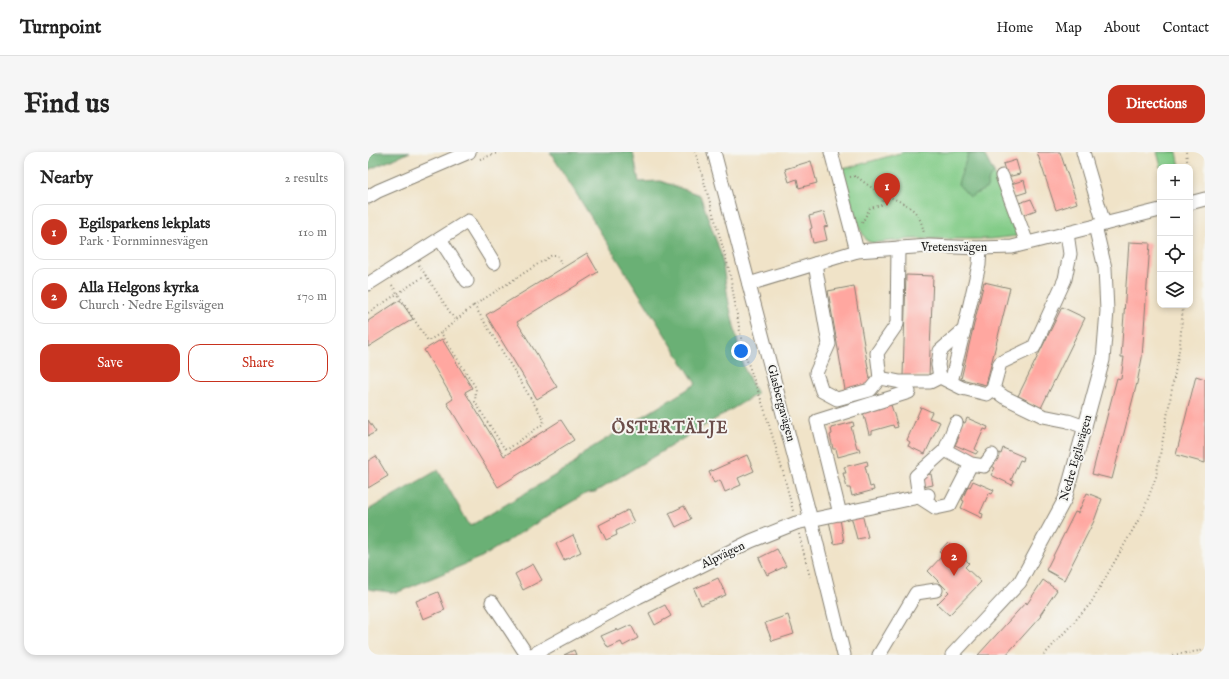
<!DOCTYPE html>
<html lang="en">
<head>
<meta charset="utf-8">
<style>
  body { margin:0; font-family:"IM FELL English",serif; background:#f6f6f6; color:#222 }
  .controls { position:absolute; right:12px; top:12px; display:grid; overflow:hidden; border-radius:8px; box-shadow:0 2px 6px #0003 }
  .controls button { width:36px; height:36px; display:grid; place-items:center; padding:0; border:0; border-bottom:1px solid #e0e0e0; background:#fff; color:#222; font:20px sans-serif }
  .you { position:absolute; left:373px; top:199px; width:14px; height:14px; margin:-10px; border:3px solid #fff; border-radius:50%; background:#1a73e8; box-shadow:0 0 0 6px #1a73e833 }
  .badge { display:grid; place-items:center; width:26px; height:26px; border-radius:50%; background:#c8321e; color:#fff; font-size:13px; font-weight:700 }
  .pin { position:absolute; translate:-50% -33px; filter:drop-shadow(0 1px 2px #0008) }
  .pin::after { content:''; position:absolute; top:21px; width:14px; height:12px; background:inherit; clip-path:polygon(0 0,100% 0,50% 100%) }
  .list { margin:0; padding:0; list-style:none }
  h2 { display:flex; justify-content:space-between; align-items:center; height:52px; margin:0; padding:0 16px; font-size:17px }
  h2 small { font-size:13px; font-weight:400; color:#767676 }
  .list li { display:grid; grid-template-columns:26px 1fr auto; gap:12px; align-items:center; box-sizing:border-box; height:56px; margin:0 8px 8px; padding:0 8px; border:1px solid #e0e0e0; border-radius:12px }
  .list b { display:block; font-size:15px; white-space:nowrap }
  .list p { margin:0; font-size:13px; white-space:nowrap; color:#767676 }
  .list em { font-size:13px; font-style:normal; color:#767676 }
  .actions { display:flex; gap:8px; padding:12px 16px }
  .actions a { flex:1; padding:9px 0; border:1px solid #c8321e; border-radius:12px; text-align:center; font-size:14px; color:#c8321e }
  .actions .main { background:#c8321e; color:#fff }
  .icon { flex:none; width:22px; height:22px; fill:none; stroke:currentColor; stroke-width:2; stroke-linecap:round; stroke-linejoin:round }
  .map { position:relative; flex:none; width:837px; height:503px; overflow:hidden; border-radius:12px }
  header { display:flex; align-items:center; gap:24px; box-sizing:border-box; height:56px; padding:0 20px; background:#fff; border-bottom:1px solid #e0e0e0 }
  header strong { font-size:19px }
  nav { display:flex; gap:22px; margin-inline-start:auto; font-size:14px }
  .intro { display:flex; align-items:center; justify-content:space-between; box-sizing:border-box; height:96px; padding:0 24px }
  h1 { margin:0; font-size:28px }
  .button { padding:10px 18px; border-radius:12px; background:#c8321e; color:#fff; font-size:14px; font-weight:700 }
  main { display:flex; gap:24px; padding:0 24px }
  aside { flex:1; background:#fff; border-radius:12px; box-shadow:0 2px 6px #0003 }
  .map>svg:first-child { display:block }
</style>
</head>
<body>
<header>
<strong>Turnpoint</strong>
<nav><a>Home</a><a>Map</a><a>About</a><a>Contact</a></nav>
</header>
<div class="intro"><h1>Find us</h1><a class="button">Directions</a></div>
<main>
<aside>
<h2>Nearby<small>2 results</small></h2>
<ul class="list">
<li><span class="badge">1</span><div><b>Egilsparkens lekplats</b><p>Park · Fornminnesvägen</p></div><em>110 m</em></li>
<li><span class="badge">2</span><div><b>Alla Helgons kyrka</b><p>Church · Nedre Egilsvägen</p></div><em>170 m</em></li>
</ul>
<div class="actions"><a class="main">Save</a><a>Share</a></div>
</aside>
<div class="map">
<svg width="837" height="503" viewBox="0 0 837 503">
  <rect width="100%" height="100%" fill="#f6f6f2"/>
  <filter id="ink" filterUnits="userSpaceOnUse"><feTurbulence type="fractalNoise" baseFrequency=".025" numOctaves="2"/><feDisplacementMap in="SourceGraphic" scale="8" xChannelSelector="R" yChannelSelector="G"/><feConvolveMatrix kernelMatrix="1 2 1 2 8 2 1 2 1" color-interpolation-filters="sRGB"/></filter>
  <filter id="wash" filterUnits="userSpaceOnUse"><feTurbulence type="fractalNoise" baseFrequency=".012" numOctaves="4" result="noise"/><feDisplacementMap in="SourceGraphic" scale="16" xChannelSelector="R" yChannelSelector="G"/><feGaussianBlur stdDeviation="0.9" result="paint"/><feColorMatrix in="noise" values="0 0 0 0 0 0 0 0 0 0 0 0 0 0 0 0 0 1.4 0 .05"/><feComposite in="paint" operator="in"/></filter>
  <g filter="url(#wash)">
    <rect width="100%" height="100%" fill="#f0e3c8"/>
    <!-- green -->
    <g fill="#83cc88" stroke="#507452">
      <polygon points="536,0 615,0 616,2 600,2 621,26 626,21 649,84 623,87 544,87 505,91 499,89 492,77 472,18"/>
      <polygon points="789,0 809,0 812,15 793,15"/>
    </g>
    <!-- forest -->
    <g fill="#6ab074" stroke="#436648">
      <polygon points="0,0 42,0 0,18"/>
      <polygon points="182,0 265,0 271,30 292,29 332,43 353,102 361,152 375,214 389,242 227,340 219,341 188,359 112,406 28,441 0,437 0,358 70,318 102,374 206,312 215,301 328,232"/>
      <polygon points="600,2 616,2 626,21 621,26 619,36 602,45 590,32"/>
    </g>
    <g id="blocks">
      <!-- building -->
      <g fill="#ffa7a0">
        <polygon points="669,0 692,0 709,51 688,58"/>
        <polygon points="648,8 652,22 639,25 635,12"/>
        <polygon points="443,9 449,31 431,36 429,27 421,30 417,17"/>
        <polygon points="656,28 659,40 646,44 643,32"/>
        <polygon points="663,47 668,58 655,63 651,51"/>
        <polygon points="456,60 460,74 456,75 459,88 445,91 442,77 444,76 441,64"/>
        <polygon points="761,90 782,91 774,206 769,231 744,327 724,322 749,226 753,227 756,205 753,205"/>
        <polygon points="219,101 230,120 149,170 189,235 169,247 118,163"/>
        <polygon points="538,123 565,124 561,224 535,224"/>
        <polygon points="616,130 642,136 618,233 593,227"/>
        <polygon points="486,134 503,233 477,238 460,139"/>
        <polygon points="32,148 45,167 0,195 0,169"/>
        <polygon points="694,155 717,166 673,256 650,244"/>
        <polygon points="74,187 104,236 97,240 136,304 193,268 206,288 130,335 79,251 85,247 56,198"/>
        <polygon points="828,224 837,227 837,311 808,303"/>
        <polygon points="517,252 518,254 523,253 530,275 526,276 525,273 504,279 504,282 501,282 495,260"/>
        <polygon points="553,255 564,260 561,266 572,270 557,302 540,294 542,290 539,288"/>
        <polygon points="599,266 620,275 619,278 616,277 607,297 610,299 608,302 587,293 591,285 588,284 594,270 597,271"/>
        <polygon points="0,268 8,280 0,284"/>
        <polygon points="485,270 486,274 483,275 489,296 491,296 492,299 470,305 468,297 465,297 462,283 464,282 463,276"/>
        <polygon points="635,296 656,305 655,309 652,308 643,328 646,329 644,333 623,323 627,316 624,314 631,301 633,302"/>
        <polygon points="379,303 386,319 370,326 373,333 357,340 352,328 346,331 341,320"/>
        <polygon points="8,304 20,324 0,336 0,309"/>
        <polygon points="499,309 500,313 497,314 502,335 505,334 506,338 484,344 482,336 479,336 475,321 478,321 476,315"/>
        <polygon points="563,322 565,333 555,335 553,324"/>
        <polygon points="605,329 626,338 624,342 621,341 612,361 615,362 614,366 593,356 596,349 594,348 600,334 602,335"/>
        <polygon points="719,341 734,347 726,369 696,428 678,418 707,360 710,361"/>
        <polygon points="316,354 323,367 308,375 301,361"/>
        <polygon points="260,358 266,370 248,379 249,383 238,388 231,373"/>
        <polygon points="494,362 500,385 489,387 483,364"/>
        <polygon points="472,367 476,390 466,392 461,369"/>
        <polygon points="205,383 213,400 196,408 188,392"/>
        <polygon points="580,390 601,411 597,415 613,430 581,463 569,452 581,440 560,419 575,403 571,400"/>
        <polygon points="409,397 418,414 399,423 391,406"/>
        <polygon points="165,412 174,428 155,438 147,422"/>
        <polygon points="350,426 358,443 333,453 326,437"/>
        <polygon points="675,428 689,438 672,463 673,464 638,503 610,503 658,450 659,452"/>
        <polygon points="70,440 77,458 55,467 48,449"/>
        <polygon points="297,453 303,464 287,473 281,461"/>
        <polygon points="420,463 426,482 404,489 397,471"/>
        <polygon points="263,473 270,486 255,494 253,490 240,496 233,484 249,477 250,479"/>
        <polygon points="206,498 208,503 196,503"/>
      </g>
    </g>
  </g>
  <g filter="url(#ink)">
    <use href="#blocks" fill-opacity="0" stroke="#868072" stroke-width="1"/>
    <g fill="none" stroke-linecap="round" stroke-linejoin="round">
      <defs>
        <g id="minor">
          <polyline points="346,0 443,368 476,503"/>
          <polyline points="463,0 489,99"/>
          <polyline points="715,0 736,72"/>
          <polyline points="634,24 659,91"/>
          <polyline points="0,45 10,39 101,0"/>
          <polyline points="822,51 837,47"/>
          <polyline points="72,87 99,129"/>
          <polyline points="447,112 461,192 448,221 454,239 469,247 502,238 512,226 532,230 562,230 572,225 594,236 619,242 625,237 632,211 666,195 697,127 702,102 699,81"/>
          <polyline points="0,132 100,69 126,111"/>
          <polyline points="381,132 489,99 561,94 612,96 644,95 792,58"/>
          <polyline points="572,225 570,213 572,199 596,178 611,113 612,96"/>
          <polyline points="512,226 509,201 529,172 530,96"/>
          <polyline points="583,230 596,178"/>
          <polyline points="625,237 636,245 675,264 700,269 717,275"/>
          <polyline points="577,298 588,271"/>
          <polyline points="603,312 582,353 568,356 551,345 548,324 577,298 603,312 616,314 624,303"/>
          <polyline points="472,362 449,269 541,240"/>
          <polyline points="124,450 159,503"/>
          <polyline points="164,503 270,445 383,389 428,371 560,343"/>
          <polyline points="511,503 548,441 568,438"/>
          <polyline points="584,503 652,430 697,347 735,208 739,159 737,116 727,74"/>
        </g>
      </defs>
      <!-- minor casing -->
      <use href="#minor" stroke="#868072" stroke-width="15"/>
      <!-- path -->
      <g stroke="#868072" stroke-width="2" stroke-dasharray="1 3" stroke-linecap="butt">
        <polyline points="326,0 329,5 361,117 375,197 396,256 415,320 425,359"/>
        <polyline points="818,0 820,15"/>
        <polyline points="112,7 133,0"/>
        <path d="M482,25L488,24C497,31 507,39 518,43C530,49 544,53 551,66C554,71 555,77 556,81"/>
        <polyline points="822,30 823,39"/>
        <polyline points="494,71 502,56 513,53 517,43"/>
        <polyline points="51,113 87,168 89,166"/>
        <polyline points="24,133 60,189 73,181"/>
        <polygon points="106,153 176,268 175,272 140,297 136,296 107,250 108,236 73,181"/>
        <polyline points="105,154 184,103 189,103 194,113"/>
        <polyline points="0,161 58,123"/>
        <polyline points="431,382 442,425"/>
        <polyline points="676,503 723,451 775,360 788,325 812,193 815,153"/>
        <polyline points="805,503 837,498"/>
      </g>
      <!-- minor -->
      <use href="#minor" stroke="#fff" stroke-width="13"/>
    </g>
  </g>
  <g text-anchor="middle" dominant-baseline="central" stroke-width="4" stroke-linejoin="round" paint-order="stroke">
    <!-- street labels -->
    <g font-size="12" fill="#1c1c1c" stroke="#f6f6f2">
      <text x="586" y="95">Vretensvägen</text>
      <text transform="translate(413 251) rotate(75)">Glasbergavägen</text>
      <text transform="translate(708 306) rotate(-74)">Nedre Egilsvägen</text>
      <text transform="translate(355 403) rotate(-26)">Alpvägen</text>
    </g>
    <!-- district labels -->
    <g font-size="16" font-weight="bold" letter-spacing="1" fill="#6b4d4a" stroke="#f6f6f2">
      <text x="302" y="277">ÖSTERTÄLJE</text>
    </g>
  </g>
</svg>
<div class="controls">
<button>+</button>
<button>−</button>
<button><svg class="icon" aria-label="locate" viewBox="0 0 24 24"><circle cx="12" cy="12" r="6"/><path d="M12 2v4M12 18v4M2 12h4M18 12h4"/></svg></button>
<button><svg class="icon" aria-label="layers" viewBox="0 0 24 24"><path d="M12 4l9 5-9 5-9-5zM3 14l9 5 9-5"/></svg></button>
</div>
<div class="you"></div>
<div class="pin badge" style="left:519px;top:54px">1</div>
<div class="pin badge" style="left:586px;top:424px">2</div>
</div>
</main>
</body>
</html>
